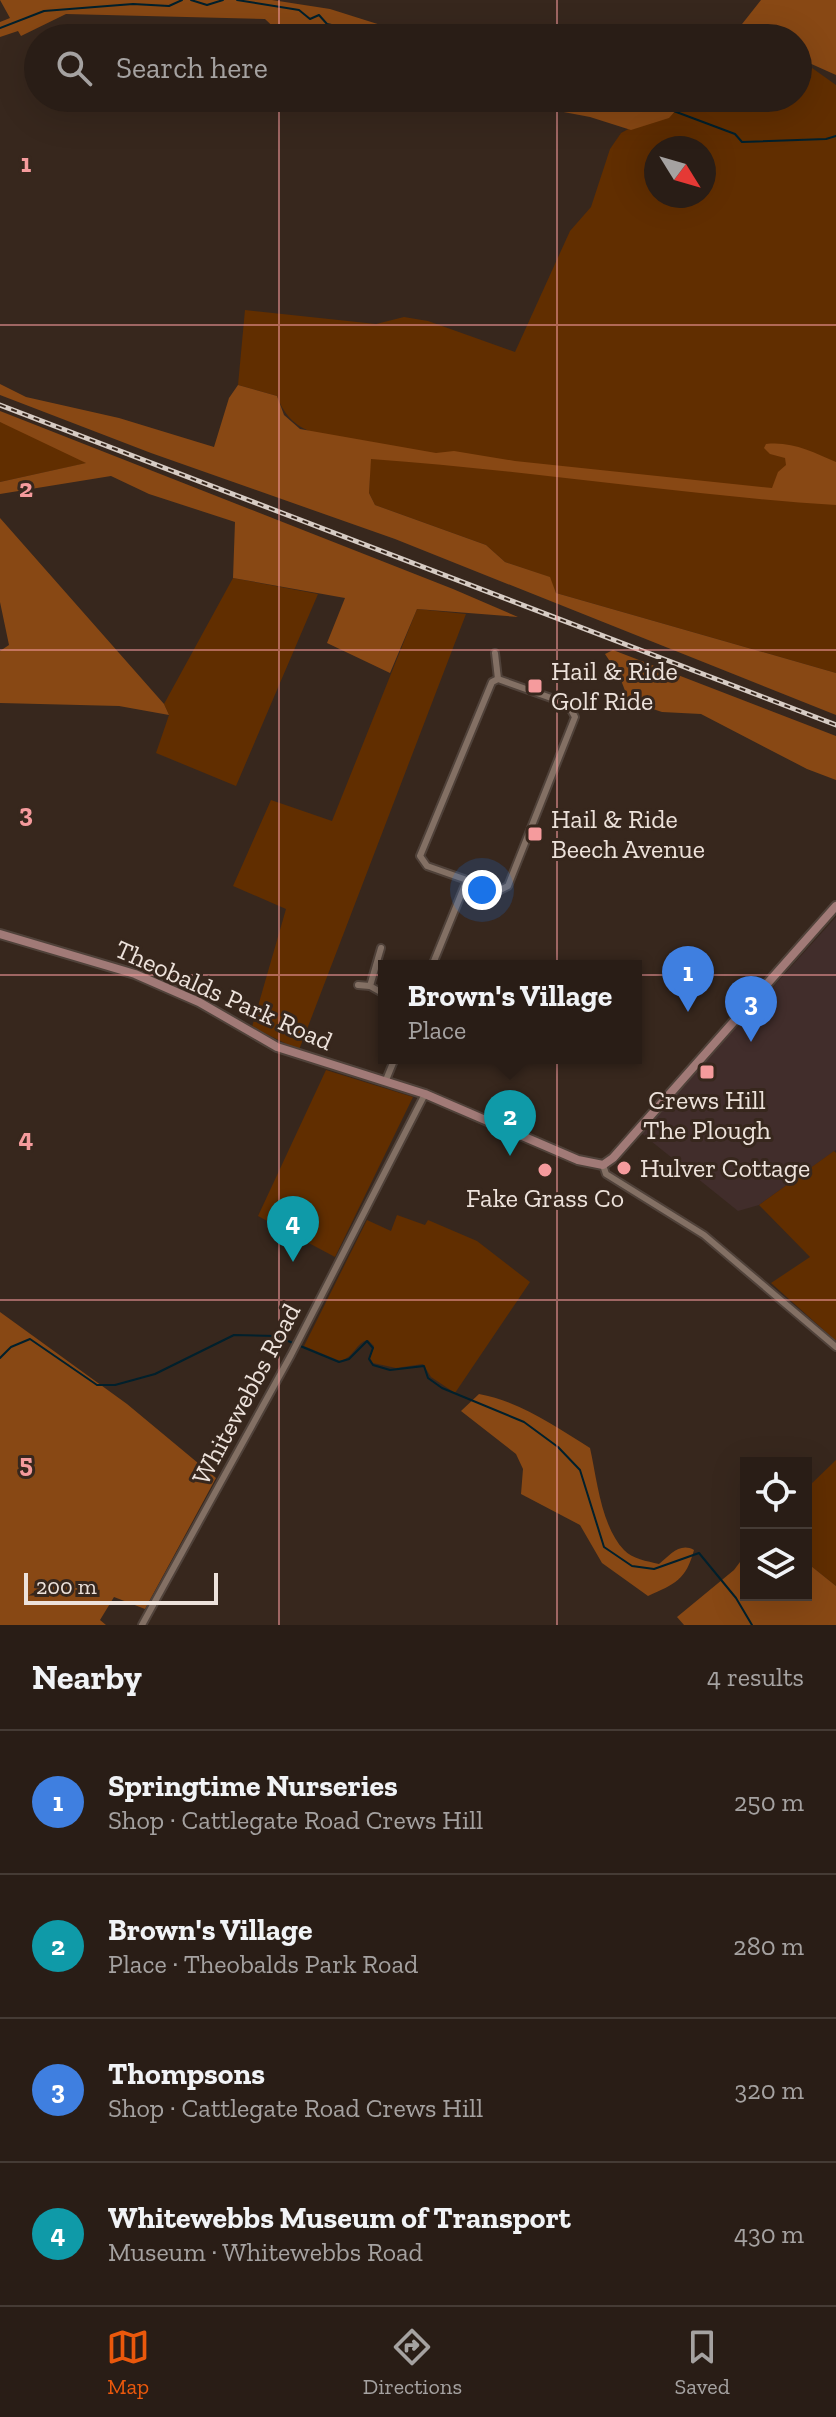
<!DOCTYPE html>
<html lang="en">
<head>
<meta charset="utf-8">
<style>
  body { margin:0; font-family:"Zilla Slab",serif; background:#31261f; color:#f1f3f6 }
  .controls { position:absolute; right:24px; bottom:24px; display:grid; overflow:hidden; border-radius:0px; box-shadow:0 8px 32px #0002 }
  .controls button { width:72px; height:72px; display:grid; place-items:center; padding:0; border:0; border-bottom:2px solid #453b35; background:#291d16; color:#f1f3f6; font:40px sans-serif }
  .compass { position:absolute; left:644px; top:136px; width:72px; height:72px; border-radius:50%; background:#291d16; box-shadow:0 8px 32px #0002; rotate:127deg }
  .scale { position:absolute; left:24px; bottom:20px; width:194px; box-sizing:border-box; padding-left:8px; border:4px solid #ede2db; border-top:0; font-size:22px; line-height:28px; white-space:nowrap; color:#ede2db; -webkit-text-stroke:6px #37271d; paint-order:stroke }
  .you { position:absolute; left:482px; top:890px; width:28px; height:28px; margin:-20px; border:6px solid #fff; border-radius:50%; background:#1a73e8; box-shadow:0 0 0 12px #1a73e833 }
  .badge { display:grid; place-items:center; width:52px; height:52px; border-radius:50%; background:#ea580c; color:#fff; font-size:26px; font-weight:700 }
  .pin { position:absolute; translate:-50% -66px; filter:drop-shadow(0 2px 4px #0008) }
  .pin::after { content:''; position:absolute; top:42px; width:28px; height:24px; background:inherit; clip-path:polygon(0 0,100% 0,50% 100%) }
  .popup { position:absolute; left:378px; top:960px; width:264px; height:104px; box-sizing:border-box; display:grid; place-content:center; border-radius:0px; background:#291d16; filter:drop-shadow(0 2px 6px #0005); font-size:26px; white-space:nowrap; color:#a5a2a1 }
  .popup b { font-size:30px; color:#f1f3f6 }
  .popup::after { content:''; position:absolute; left:50%; top:100%; margin-left:-16px; border:16px solid transparent; border-top-color:#291d16 }
  .list { margin:0; padding:0; list-style:none }
  h2 { display:flex; justify-content:space-between; align-items:center; height:104px; margin:0; padding:0 32px; font-size:34px }
  h2 small { font-size:26px; font-weight:400; color:#a5a2a1 }
  .list li { display:grid; grid-template-columns:52px 1fr auto; gap:24px; align-items:center; box-sizing:border-box; height:144px; padding:0 32px; border-top:2px solid #453b35 }
  .list b { display:block; font-size:30px; white-space:nowrap }
  .list p { margin:0; font-size:26px; white-space:nowrap; color:#a5a2a1 }
  .list em { font-size:26px; font-style:normal; color:#a5a2a1 }
  .icon { flex:none; width:44px; height:44px; fill:none; stroke:currentColor; stroke-width:2; stroke-linecap:round; stroke-linejoin:round }
  .map { position:relative; flex:none; width:836px; height:1625px; overflow:hidden }
  .search { position:absolute; background:#291d16; box-shadow:0 8px 32px #0002; left:24px; right:24px; top:24px; height:88px; display:flex; align-items:center; gap:20px; box-sizing:border-box; padding:0 28px; border-radius:44px; color:#a5a2a1; font-size:30px }
  .sheet { height:680px; background:#291d16 }
  nav { display:flex; justify-content:space-around; align-items:center; box-sizing:border-box; height:112px; border-top:2px solid #453b35; background:#291d16; font-size:22px; color:#a5a2a1 }
  nav a { display:grid; justify-items:center; gap:4px }
  nav .on { color:#ea580c }
  .map>svg:first-child { display:block }
</style>
</head>
<body>
<div class="map">
<svg width="836" height="1625" viewBox="0 0 836 1625">
  <rect width="100%" height="100%" fill="#37271d"/>
  <!-- commercial -->
  <polygon fill="#412d2b" points="836,917 836,1150 759,1205 738,1211 641,1133"/>
  <!-- green -->
  <g fill="#612e00" fill-rule="evenodd">
    <path d="M798,58L836,85V673L556,593L549,577L505,562L486,545L375,505L369,493L371,442C330,435 293,440 277,396L238,385L245,310L376,324L404,317L428,321L515,352L570,231L591,207L610,149L621,133L685,98H798ZM656,148H704V196H656Z"/>
    <polygon points="0,422 9,424 87,463 0,482"/>
    <polygon points="233,578 318,594 236,786 156,753 169,715 164,704"/>
    <polygon points="417,609 466,614 299,1050 252,1027 286,909 233,886 271,800 332,821"/>
    <polygon points="326,1070 413,1097 335,1257 258,1216"/>
    <polygon points="834,1151 836,1153 836,1341 771,1283 810,1257 759,1205"/>
    <path d="M397,1215L425,1225L428,1220L477,1241L530,1282L455,1393L431,1377L423,1364L396,1368L373,1363L370,1358L374,1346L368,1340C356,1342 354,1358 340,1361L304,1346L367,1220L391,1231Z"/>
    <polygon points="836,1460 836,1586 806,1562 806,1489"/>
  </g>
  <!-- forest -->
  <g fill="#884814">
    <polygon points="0,0 272,0 330,9 422,38 285,38 265,19 66,14 21,36 18,31 0,37 0,22 10,18"/>
    <polygon points="761,0 836,0 836,75 798,58 798,38 731,38"/>
    <polygon points="490,98 686,98 686,99 669,118 631,130 590,117"/>
    <path d="M0,384L26,397L119,418L214,447L229,398L238,385L277,396L284,415L300,429L436,453L454,451L515,461L772,488L778,472L786,465L785,458L770,454L764,448L766,444C792,441 813,452 836,462V505C681,495 527,470 371,459L369,493L375,505L486,545L505,562L550,577L556,593L836,673V715L395,539L151,453L0,395Z"/>
    <polygon points="0,411 453,589 518,617 417,609 390,673 327,643 345,598 233,578 235,522 149,494 111,476 0,494 0,482 86,463 0,422"/>
    <polygon points="0,518 164,704 169,715 119,706 0,703 0,651 9,645 0,602"/>
    <polygon points="613,650 836,736 836,780 807,769 701,714 662,712 629,701 619,675 605,654"/>
    <polygon points="0,1312 127,1404 216,1478 145,1609 114,1597 100,1620 106,1625 0,1625"/>
    <path d="M479,1394C521,1402 554,1426 590,1448C597,1479 601,1526 624,1550C632,1559 647,1561 659,1564C670,1555 680,1542 694,1550C686,1580 675,1584 648,1596L602,1563L580,1525L521,1494L523,1469L516,1454L461,1411Z"/>
    <polygon points="746,1554 746,1595 806,1595 806,1562 836,1586 836,1625 684,1625 677,1617 734,1570"/>
  </g>
  <g fill="none" stroke-linecap="round" stroke-linejoin="round">
    <!-- stream -->
    <g stroke="#01202c" stroke-width="2">
      <polyline points="191,0 207,5 223,0"/>
      <polyline points="237,0 299,10 310,19 319,15 327,24 392,38"/>
      <polyline points="0,28 44,11 133,4 169,6 182,0"/>
      <polyline points="639,98 735,134 742,142 826,139 836,136"/>
      <polyline points="0,1358 11,1347 30,1339 97,1385 115,1385 155,1374 234,1335 276,1336 339,1362 349,1359 367,1341 373,1348 369,1359 373,1365 390,1370 424,1366 428,1378 442,1388 524,1422 558,1447 580,1470 604,1547 632,1566 654,1569 699,1553 736,1598 752,1625"/>
    </g>
    <defs>
      <g id="street">
        <polyline points="495,653 498,679"/>
        <polygon points="498,679 568,704 575,717 508,886 498,891 427,866 420,856 492,682"/>
        <polyline points="381,948 370,986 384,994"/>
        <polyline points="432,966 467,880"/>
        <polyline points="358,985 370,986"/>
        <polyline points="386,1080 395,1058"/>
        <polyline points="603,1165 606,1174 704,1235 836,1347"/>
        <polyline points="142,1625 291,1355 425,1094"/>
      </g>
      <polyline id="secondary" points="0,934 135,974 199,1002 277,1047 425,1094 578,1160 603,1165 613,1158 836,906"/>
    </defs>
    <!-- street casing -->
    <use href="#street" stroke="#50423a" stroke-width="10"/>
    <!-- secondary casing -->
    <use href="#secondary" stroke="#50423a" stroke-width="12"/>
    <!-- street -->
    <use href="#street" stroke="#837064" stroke-width="6"/>
    <!-- secondary -->
    <use href="#secondary" stroke="#a17a77" stroke-width="8"/>
    <defs>
      <polyline id="rail" points="0,405 836,725"/>
    </defs>
    <!-- rail casing -->
    <use href="#rail" stroke="#d7ccc4" stroke-width="5"/>
    <!-- rail -->
    <use href="#rail" stroke="#37271d" stroke-width="2" stroke-dasharray="6" stroke-linecap="butt"/>
  </g>
  <!-- grid -->
  <path fill="none" stroke="#f59b9d" stroke-width="2" stroke-opacity="0.55" d="M279,0V38M557,0V38M279,98V1625M557,98V1625M0,325H836M0,650H836M0,975H836M0,1300H836"/>
  <!-- markers -->
  <g fill="#f59b9d" stroke="#37271d" stroke-width="3">
    <rect x="527" y="678" width="16" height="16" rx="4"/>
    <rect x="527" y="826" width="16" height="16" rx="4"/>
    <rect x="699" y="1064" width="16" height="16" rx="4"/>
    <circle cx="624" cy="1168" r="8"/>
    <circle cx="545" cy="1170" r="8"/>
  </g>
  <g text-anchor="middle" dominant-baseline="central" stroke-width="6" stroke-linejoin="round" paint-order="stroke">
    <!-- poi labels -->
    <g font-size="26" fill="#ede2db" stroke="#37271d" text-anchor="start">
      <text x="551" y="671">Hail &amp; Ride<tspan x="551" dy="30">Golf Ride</tspan></text>
      <text x="551" y="819">Hail &amp; Ride<tspan x="551" dy="30">Beech Avenue</tspan></text>
      <text x="707" y="1100" text-anchor="middle">Crews Hill<tspan x="707" dy="30">The Plough</tspan></text>
      <text x="640" y="1168">Hulver Cottage</text>
      <text x="545" y="1198" text-anchor="middle">Fake Grass Co</text>
    </g>
    <!-- street labels -->
    <g font-size="26" fill="#ede2db" stroke="#37271d">
      <text transform="translate(224 995) rotate(24)">Theobalds Park Road</text>
      <text transform="translate(246 1394) rotate(-62)">Whitewebbs Road</text>
    </g>
  </g>
  <g font-size="26" text-anchor="middle" font-weight="bold" fill="#f59b9d" stroke="#37271d" stroke-width="6" stroke-linejoin="round" paint-order="stroke">
    <text x="26" y="172">1</text>
    <text x="26" y="497">2</text>
    <text x="26" y="822">3</text>
    <text x="26" y="1147">4</text>
    <text x="26" y="1472">5</text>
  </g>
</svg>
<div class="controls">
<button><svg class="icon" aria-label="locate" viewBox="0 0 24 24"><circle cx="12" cy="12" r="6"/><path d="M12 2v4M12 18v4M2 12h4M18 12h4"/></svg></button>
<button><svg class="icon" aria-label="layers" viewBox="0 0 24 24"><path d="M12 4l9 5-9 5-9-5zM3 14l9 5 9-5"/></svg></button>
</div>
<svg class="compass" viewBox="-18 -18 36 36"><path d="M0-13l5 13h-10z" fill="#e53935"/><path d="M0 13l5-13h-10z" fill="#a5a2a1"/></svg>
<div class="scale">200 m</div>
<div class="you"></div>
<div class="pin badge" style="left:688px;top:1012px;background:#3f7fe0">1</div>
<div class="pin badge" style="left:510px;top:1156px;background:#0f9aa8">2</div>
<div class="popup"><b>Brown's Village</b>Place</div>
<div class="pin badge" style="left:751px;top:1042px;background:#3f7fe0">3</div>
<div class="pin badge" style="left:293px;top:1262px;background:#0f9aa8">4</div>
<div class="search"><svg class="icon" aria-label="search" viewBox="0 0 24 24"><circle cx="10" cy="10" r="6"/><path d="M15 15l6 6"/></svg>Search here</div>
</div>
<section class="sheet">
<h2>Nearby<small>4 results</small></h2>
<ul class="list">
<li><span class="badge" style="background:#3f7fe0">1</span><div><b>Springtime Nurseries</b><p>Shop · Cattlegate Road Crews Hill</p></div><em>250 m</em></li>
<li><span class="badge" style="background:#0f9aa8">2</span><div><b>Brown's Village</b><p>Place · Theobalds Park Road</p></div><em>280 m</em></li>
<li><span class="badge" style="background:#3f7fe0">3</span><div><b>Thompsons</b><p>Shop · Cattlegate Road Crews Hill</p></div><em>320 m</em></li>
<li><span class="badge" style="background:#0f9aa8">4</span><div><b>Whitewebbs Museum of Transport</b><p>Museum · Whitewebbs Road</p></div><em>430 m</em></li>
</ul>
</section>
<nav>
<a class="on"><svg class="icon" aria-label="map" viewBox="0 0 24 24"><path d="M3 6l6-2 6 2 6-2v14l-6 2-6-2-6 2zM9 4v14M15 6v14"/></svg>Map</a>
<a><svg class="icon" aria-label="directions" viewBox="0 0 24 24"><path d="M12 3l9 9-9 9-9-9zM9 14v-3h6M13 9l2 2-2 2"/></svg>Directions</a>
<a><svg class="icon" aria-label="saved" viewBox="0 0 24 24"><path d="M7 4h10v16l-5-4-5 4z"/></svg>Saved</a>
</nav>
</body>
</html>
